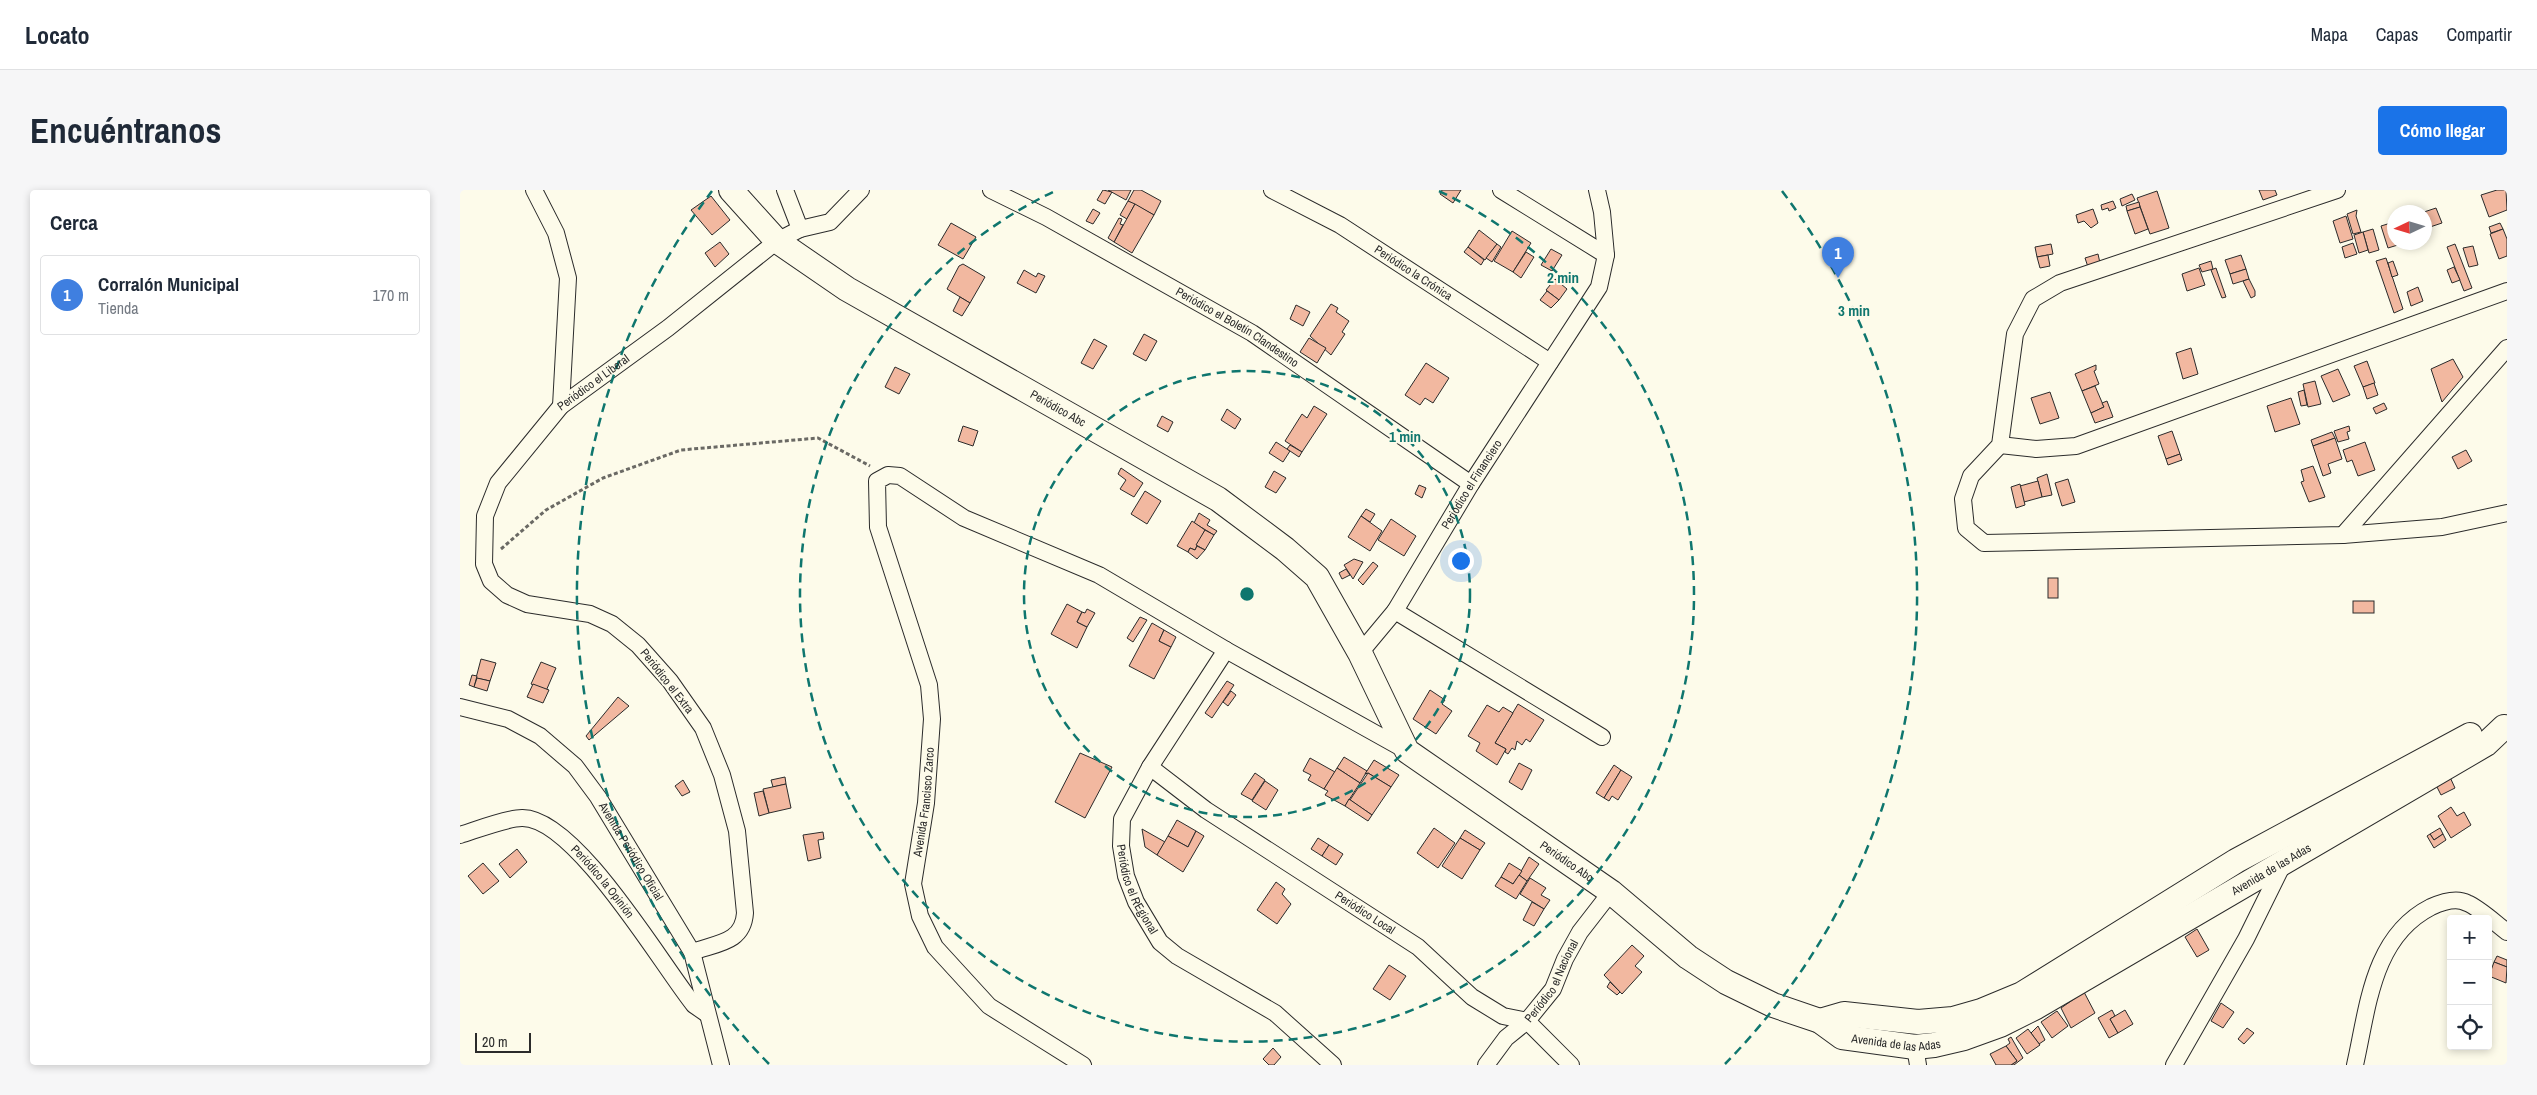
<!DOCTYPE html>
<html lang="es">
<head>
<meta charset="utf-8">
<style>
  body { margin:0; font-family:"Archivo Narrow",sans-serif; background:#f6f6f7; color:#1f2937 }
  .controls { position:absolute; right:15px; bottom:15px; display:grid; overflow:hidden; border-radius:5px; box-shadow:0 2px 8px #0003 }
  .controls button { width:45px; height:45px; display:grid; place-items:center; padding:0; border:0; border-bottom:1px solid #e0e1e3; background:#fff; color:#1f2937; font:25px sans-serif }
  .compass { position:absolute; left:1927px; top:15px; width:45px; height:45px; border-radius:50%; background:#fff; box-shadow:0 2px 8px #0003; rotate:266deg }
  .scale { position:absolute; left:15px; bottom:12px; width:56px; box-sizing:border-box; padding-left:5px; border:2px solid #2b2b2b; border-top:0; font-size:14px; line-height:18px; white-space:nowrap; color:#2b2b2b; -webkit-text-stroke:4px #fdfbea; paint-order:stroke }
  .you { position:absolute; left:1000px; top:370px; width:18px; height:18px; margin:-12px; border:4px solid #fff; border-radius:50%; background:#1a73e8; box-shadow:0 0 0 8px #1a73e833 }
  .badge { display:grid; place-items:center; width:32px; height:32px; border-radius:50%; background:#1a73e8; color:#fff; font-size:16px; font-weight:700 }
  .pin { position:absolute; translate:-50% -41px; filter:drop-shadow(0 1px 2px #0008) }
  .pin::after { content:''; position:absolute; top:26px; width:18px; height:15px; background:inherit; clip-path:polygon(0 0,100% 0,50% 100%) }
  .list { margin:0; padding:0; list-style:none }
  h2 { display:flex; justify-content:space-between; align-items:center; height:65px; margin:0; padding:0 20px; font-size:21px }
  h2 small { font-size:16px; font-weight:400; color:#747a83 }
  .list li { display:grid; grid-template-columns:32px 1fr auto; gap:15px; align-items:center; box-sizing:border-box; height:80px; margin:0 10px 10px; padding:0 10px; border:1px solid #e0e1e3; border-radius:5px }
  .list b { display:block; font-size:19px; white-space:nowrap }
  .list p { margin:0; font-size:16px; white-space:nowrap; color:#747a83 }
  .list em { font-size:16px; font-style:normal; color:#747a83 }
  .icon { flex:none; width:28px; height:28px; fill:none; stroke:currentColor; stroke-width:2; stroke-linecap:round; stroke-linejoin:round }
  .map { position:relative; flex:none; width:2047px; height:875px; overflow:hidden; border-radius:5px }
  header { display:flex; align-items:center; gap:30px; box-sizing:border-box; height:70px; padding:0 25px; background:#fff; border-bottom:1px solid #e0e1e3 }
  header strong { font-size:24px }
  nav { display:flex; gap:28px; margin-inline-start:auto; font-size:18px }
  .intro { display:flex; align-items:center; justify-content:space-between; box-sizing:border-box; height:120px; padding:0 30px }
  h1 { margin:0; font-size:35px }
  .button { padding:12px 22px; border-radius:5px; background:#1a73e8; color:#fff; font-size:18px; font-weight:700 }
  main { display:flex; gap:30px; padding:0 30px }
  aside { flex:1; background:#fff; border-radius:5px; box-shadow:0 2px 8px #0003 }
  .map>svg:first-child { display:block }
</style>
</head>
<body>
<header>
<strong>Locato</strong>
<nav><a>Mapa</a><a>Capas</a><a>Compartir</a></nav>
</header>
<div class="intro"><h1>Encuéntranos</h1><a class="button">Cómo llegar</a></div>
<main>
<aside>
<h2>Cerca<small></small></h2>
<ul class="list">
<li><span class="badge" style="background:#3f7fe0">1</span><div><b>Corralón Municipal</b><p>Tienda</p></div><em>170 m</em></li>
</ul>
</aside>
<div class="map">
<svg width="2047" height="875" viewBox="0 0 2047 875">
  <rect width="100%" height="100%" fill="#fdfbea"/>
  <!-- building -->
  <g fill="#f2b8a0" stroke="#2b2b2b">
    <polygon points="643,0 652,2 645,14 637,10"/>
    <polygon points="648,0 671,0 666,10"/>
    <polygon points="674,0 681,0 701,11 694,25 668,11"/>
    <polygon points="982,0 1001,0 993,13 980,4"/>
    <polygon points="1799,0 1815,0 1817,5 1803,10"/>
    <polygon points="2037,0 2046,0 2047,20 2029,27 2021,5"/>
    <polygon points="1697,1 1709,38 1690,44 1677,8"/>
    <polygon points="1672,4 1675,10 1662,16 1660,9"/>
    <polygon points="251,6 270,30 252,45 231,20"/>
    <polygon points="668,11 675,14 667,29 660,25"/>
    <polygon points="1653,11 1656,18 1649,21 1648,18 1642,20 1641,15"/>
    <polygon points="1679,12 1680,17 1667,21 1666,16"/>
    <polygon points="675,14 694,25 672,63 654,52"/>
    <polygon points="1680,17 1688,39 1675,44 1667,21"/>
    <polygon points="1976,18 1982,33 1964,39 1964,22"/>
    <polygon points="633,19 640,23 633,34 626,31"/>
    <polygon points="1633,19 1638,33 1631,38 1624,31 1618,33 1616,25"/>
    <polygon points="1897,20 1896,26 1901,42 1893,44 1887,24"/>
    <polygon points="1886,26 1893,49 1880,53 1873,31"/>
    <polygon points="659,28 662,29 660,34 663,35 654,52 648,48"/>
    <polygon points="1934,32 1934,52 1941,54 1928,58 1921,36"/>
    <polygon points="491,33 516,47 503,69 478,55"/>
    <polygon points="2040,33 2043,39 2031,43 2029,37"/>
    <polygon points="1913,39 1919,60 1909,63 1903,42"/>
    <polygon points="2043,39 2047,49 2047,66 2039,69 2030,44"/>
    <polygon points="1019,40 1037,54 1025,70 1008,57"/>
    <polygon points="1052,41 1071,53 1053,82 1034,71"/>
    <polygon points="1903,42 1908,60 1899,63 1894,45"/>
    <polygon points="260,52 269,64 255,77 245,63"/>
    <polygon points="1893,53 1897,64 1885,68 1882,57"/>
    <polygon points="1037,54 1041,57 1032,72 1026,68"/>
    <polygon points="1591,54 1593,64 1577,67 1575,57"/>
    <polygon points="1995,54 2012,98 2004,101 1987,57"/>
    <polygon points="2013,56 2018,75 2009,77 2003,58"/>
    <polygon points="1008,57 1024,70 1021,75 1004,62"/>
    <polygon points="1091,59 1102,65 1092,81 1081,75"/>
    <polygon points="1066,62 1074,67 1061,88 1053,82"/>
    <polygon points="1638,64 1640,73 1628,77 1625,68"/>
    <polygon points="1588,65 1590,76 1580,78 1577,67"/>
    <polygon points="1781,65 1786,79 1770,84 1765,70"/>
    <polygon points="1926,68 1943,119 1934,123 1916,71"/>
    <polygon points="1751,71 1753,79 1742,82 1739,75"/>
    <polygon points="1933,71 1938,85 1932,87 1928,73"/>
    <polygon points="503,74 525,87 510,113 487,99 499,76"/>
    <polygon points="1994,77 2000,90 1992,93 1987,80"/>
    <polygon points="1739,78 1745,95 1727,101 1722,84"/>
    <polygon points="1756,78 1766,107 1762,108 1751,80"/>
    <polygon points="1786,79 1789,89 1773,94 1770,84"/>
    <polygon points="564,80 576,87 578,83 585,86 576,103 557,93"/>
    <polygon points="1095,89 1107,99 1099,110 1086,100"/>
    <polygon points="1789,89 1795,101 1795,106 1791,108 1783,91"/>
    <polygon points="1958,97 1963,111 1951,116 1947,102"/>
    <polygon points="1087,101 1099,110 1091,118 1080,110"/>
    <polygon points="500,107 510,113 502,126 493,121"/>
    <polygon points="871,114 878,118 876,122 889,131 882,142 885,144 871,165 850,146"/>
    <polygon points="836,115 850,122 843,136 830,129"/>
    <polygon points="684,144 697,151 686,171 673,164"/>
    <polygon points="849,148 866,158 857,173 840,162"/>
    <polygon points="634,149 647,156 633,179 621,173"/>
    <polygon points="1731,158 1738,184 1723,189 1716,163"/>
    <polygon points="1993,169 2003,187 1982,212 1971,179"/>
    <polygon points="1907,171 1915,193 1903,197 1894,176"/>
    <polygon points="966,173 989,188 973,213 965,208 960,215 945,205"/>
    <polygon points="1636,175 1636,180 1634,181 1639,194 1622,201 1615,184"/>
    <polygon points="435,177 450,184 439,204 425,197"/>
    <polygon points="1878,179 1890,205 1873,212 1861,186"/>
    <polygon points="1855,191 1861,214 1848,217 1843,194"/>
    <polygon points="1914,193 1918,205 1907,209 1903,197"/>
    <polygon points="1635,196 1644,217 1631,223 1622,201"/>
    <polygon points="1844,200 1847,215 1841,216 1838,202"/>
    <polygon points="1590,202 1599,228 1580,234 1571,208"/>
    <polygon points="1831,208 1840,234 1815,242 1807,216"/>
    <polygon points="1647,211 1653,227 1635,233 1631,223 1644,217 1642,213"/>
    <polygon points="1924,213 1927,219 1916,224 1913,218"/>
    <polygon points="854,216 867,224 842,262 825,251 842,224 847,228"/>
    <polygon points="767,219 781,229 775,239 761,230"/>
    <polygon points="702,226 713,232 708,242 697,236"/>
    <polygon points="503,236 518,241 513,256 498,251"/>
    <polygon points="1889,236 1890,241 1887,242 1889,249 1878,252 1874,241"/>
    <polygon points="1712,241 1720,264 1706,269 1698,246"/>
    <polygon points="1872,242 1875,248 1853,256 1851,250"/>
    <polygon points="1875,248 1882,269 1868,274 1871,283 1863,286 1853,256"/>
    <polygon points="816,252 830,261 823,272 809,263"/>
    <polygon points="1905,252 1915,280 1898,286 1892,270 1887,272 1883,260"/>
    <polygon points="830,255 842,262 839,267 827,259"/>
    <polygon points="2006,260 2012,271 1998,279 1992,267"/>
    <polygon points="1720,264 1722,270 1708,275 1706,269"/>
    <polygon points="1853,276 1865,307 1849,312 1841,292 1844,291 1841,280"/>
    <polygon points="661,278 683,293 674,307 660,299 666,290 658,284"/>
    <polygon points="814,281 826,288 816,303 805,297"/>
    <polygon points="1587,284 1592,305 1582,307 1577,288"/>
    <polygon points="1608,289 1615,312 1602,316 1595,293"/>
    <polygon points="1578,291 1582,307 1564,312 1560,296"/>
    <polygon points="1560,294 1565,315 1556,318 1551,297"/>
    <polygon points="959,295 966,298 962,308 955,304"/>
    <polygon points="685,301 701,311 687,334 671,324"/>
    <polygon points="906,319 915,324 910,332 901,326"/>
    <polygon points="739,323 750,330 747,335 757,341 754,345 734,333"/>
    <polygon points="901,326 922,341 910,361 888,347"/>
    <polygon points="931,329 956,346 944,366 918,350"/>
    <polygon points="732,331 745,340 735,360 730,358 728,362 717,356"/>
    <polygon points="745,340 754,345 745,360 736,355"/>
    <polygon points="737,356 745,360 737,369 728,362 730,358 735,360"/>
    <polygon points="894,369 903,372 893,389 884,375"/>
    <polygon points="913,372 918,376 903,395 898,390"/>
    <polygon points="886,379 890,385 882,389 879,383"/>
    <rect x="1588" y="388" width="10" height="20"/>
    <rect x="1893" y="411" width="21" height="12"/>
    <polygon points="607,414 622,422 617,432 627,437 617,458 591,444"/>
    <polygon points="627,419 635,423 627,437 617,432 622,422 625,423"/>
    <polygon points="680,427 687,430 673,452 667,448"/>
    <polygon points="692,433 704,440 699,451 711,457 694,489 669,476"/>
    <polygon points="704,440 716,447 711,457 699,451"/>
    <polygon points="21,469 36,473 30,491 16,488"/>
    <polygon points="81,472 96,478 86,501 71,494"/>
    <polygon points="12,485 17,486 14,497 9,495"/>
    <polygon points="17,488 30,491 27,501 14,497"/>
    <polygon points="767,491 774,495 752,528 745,523"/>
    <polygon points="73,494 89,500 83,513 67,507"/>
    <polygon points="970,500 985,510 982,514 992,521 976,544 953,529"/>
    <polygon points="771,501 776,505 768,516 763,512"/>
    <polygon points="158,507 169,516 129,550 126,546"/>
    <polygon points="1058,514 1084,530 1070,552 1066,549 1062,555 1057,551 1055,560 1052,558 1048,564 1045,562 1046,559 1035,553"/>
    <polygon points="1027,515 1039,522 1043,517 1053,523 1035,553 1046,559 1037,575 1016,561 1020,553 1008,546"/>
    <polygon points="620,563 652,577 625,628 595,612"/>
    <polygon points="884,567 907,581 900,593 877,578"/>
    <polygon points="850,568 875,582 864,599 848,590 851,585 843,581"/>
    <polygon points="914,570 939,585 931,597 908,583 905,584"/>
    <polygon points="1059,573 1072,580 1062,600 1049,592"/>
    <polygon points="1154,575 1161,580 1144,608 1136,603"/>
    <polygon points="877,578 900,593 885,616 865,605 868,601 864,599"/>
    <polygon points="1161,580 1172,587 1158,610 1152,606 1149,611 1144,608"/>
    <polygon points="795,583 805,590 792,610 781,604"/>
    <polygon points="908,583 931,597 912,625 890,610"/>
    <polygon points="1989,585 1995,598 1981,605 1975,593"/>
    <polygon points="325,587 326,594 313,597 311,590"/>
    <polygon points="223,590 230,602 222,606 215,596"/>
    <polygon points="805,591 818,600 806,620 792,611"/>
    <polygon points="326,594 331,618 309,623 303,599"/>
    <polygon points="303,601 309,623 299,626 294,603"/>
    <polygon points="889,609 912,625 908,631 885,616"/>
    <polygon points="1991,617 1997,626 2004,622 2011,635 1991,648 1978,626"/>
    <polygon points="717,630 736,641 728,657 708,646"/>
    <polygon points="974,638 995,653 978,678 957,663"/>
    <polygon points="1980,638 1983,644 1974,650 1970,644"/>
    <polygon points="682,639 705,652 697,665 685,657"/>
    <polygon points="1005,640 1025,653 1020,660 1000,648"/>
    <polygon points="736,641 744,646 723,682 697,665 708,646 728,657"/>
    <polygon points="363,642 364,649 358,650 361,668 348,671 343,645"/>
    <polygon points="1970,644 1974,650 1983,644 1986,650 1974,658 1967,646"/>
    <polygon points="858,648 869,655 862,666 851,659"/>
    <polygon points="1000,648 1020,660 1002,689 982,676"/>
    <polygon points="869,655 883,664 876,675 862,666"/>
    <polygon points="57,659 67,672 50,688 39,674"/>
    <polygon points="1069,667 1079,674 1067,691 1059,685"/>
    <polygon points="23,673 39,691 23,704 8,686"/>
    <polygon points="1049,673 1062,681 1053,694 1041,687"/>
    <polygon points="1059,685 1067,691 1056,709 1035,696 1041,687 1053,694"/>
    <polygon points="1070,688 1086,698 1081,705 1090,710 1084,719 1060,704"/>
    <polygon points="816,692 825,699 822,704 831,714 817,734 797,720"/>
    <polygon points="1072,712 1084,719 1074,736 1063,730"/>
    <polygon points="1737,739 1749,760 1737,767 1725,747"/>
    <polygon points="1172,755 1184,766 1175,776 1182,782 1162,804 1144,785"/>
    <polygon points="2037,766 2047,770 2047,777 2034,772"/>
    <polygon points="2034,772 2047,777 2046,793 2029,786"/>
    <polygon points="929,775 946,786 930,810 913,799"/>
    <polygon points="1150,792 1160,802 1157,805 1147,797"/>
    <polygon points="1624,802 1635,823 1611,838 1601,818"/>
    <polygon points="1761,813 1774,822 1763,838 1751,831"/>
    <polygon points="1652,820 1655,826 1650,829 1658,843 1649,848 1638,828"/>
    <polygon points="1665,820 1673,834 1658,843 1650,829"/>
    <polygon points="1597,821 1608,836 1592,848 1581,832"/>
    <polygon points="1578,836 1585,850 1579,854 1571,843"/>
    <polygon points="1787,838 1794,843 1784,854 1778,849"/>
    <polygon points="1568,839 1580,855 1567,864 1556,848"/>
    <polygon points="1551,847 1563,868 1554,875 1551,875 1557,871 1546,856 1550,853 1548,849"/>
    <polygon points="1546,856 1557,871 1551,875 1536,875 1530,864"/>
    <polygon points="813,858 821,867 814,875 809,875 803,869"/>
  </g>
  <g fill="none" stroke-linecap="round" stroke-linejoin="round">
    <defs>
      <g id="street">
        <polyline points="74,0 96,43 108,88 101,216"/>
        <polyline points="325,0 340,39"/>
        <path id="s1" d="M531,0L586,27L792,143L1011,294"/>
        <path id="s2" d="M812,0L880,35L1090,172"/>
        <polyline points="1041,0 1146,65"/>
        <polyline points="1877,0 1600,93 1573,109 1555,144 1540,255 1511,286 1503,309 1506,338 1524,353 1883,345 1982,337 2047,323"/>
        <polyline points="1540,255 1576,259 1616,256 2047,101"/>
        <polyline points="1883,345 2047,158"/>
        <path id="s3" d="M935,421L1011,294L1139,97L1146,65L1142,22L1137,0"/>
        <path id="s4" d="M766,460L690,577L662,629L661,656L666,686L676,712L700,752L717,766L815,823L873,875"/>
        <polyline points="900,463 935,421 1142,547"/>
        <path id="s5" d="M0,517L48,529L80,546L115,576L138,607L232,762L261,875"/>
        <path id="s6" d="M690,577L746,620L958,757L1012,807L1043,826L1067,831L1111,875"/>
        <path id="s7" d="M0,645C16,640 47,628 62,628C115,627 201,774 234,815L247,824"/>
        <path id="s8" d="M232,762C257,753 283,753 285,723L277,641L262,585L243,538L210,491L178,455L152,434L130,424L67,414L47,405L31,391L24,374L25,326L38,293L101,216L208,138L317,51L340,39L370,32L401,0"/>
        <polyline points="1455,857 1458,875"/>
        <path id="s9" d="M623,875L529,816L475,757L460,726L453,694L466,613L472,529L469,495L418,337L417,291L428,285L440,286L504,328L639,385L766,460L947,561"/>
        <path id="s10" d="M1026,875L1046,848L1067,831L1093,799L1105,769L1120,742L1151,702"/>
        <polyline points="1714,875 1786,749 1824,672"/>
        <path d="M1895,875C1908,818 1912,747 1971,717C1982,712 1996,707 2007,713C2021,719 2035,733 2047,742"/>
      </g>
      <g id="secondary">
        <path id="s11" d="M271,0L317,51L387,99L758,309L825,359L857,387L900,463L947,561L1151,702L1228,767L1266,792L1313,815L1360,831L1382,847L1455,857L1474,855L1504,848L1540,835L1576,817L2026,554L2044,537"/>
        <polyline points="1360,831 1384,824 1458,832 1493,829 1521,821 1562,804 1776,671 2010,545"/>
      </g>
    </defs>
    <!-- street casing -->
    <use href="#street" stroke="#2b2b2b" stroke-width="18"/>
    <!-- secondary casing -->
    <use href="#secondary" stroke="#2b2b2b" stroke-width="26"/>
    <!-- path -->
    <polyline stroke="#6a6964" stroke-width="3" stroke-dasharray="4 2.5" stroke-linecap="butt" points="41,359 86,320 143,288 221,260 358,248 410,276"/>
    <!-- street -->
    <use href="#street" stroke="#fdfbea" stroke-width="16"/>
    <!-- secondary -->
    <use href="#secondary" stroke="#fdfbea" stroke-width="24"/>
  </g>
  <!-- distance rings -->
  <g fill="none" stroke="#0f766e" stroke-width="2.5" stroke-dasharray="9 6">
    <circle cx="787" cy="404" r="223"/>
    <path d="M979 1A447 447 0 1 1 595 1"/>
    <path d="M309 874A670 670 0 0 1 252 1M1322 1A670 670 0 0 1 1265 874"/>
  </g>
  <g text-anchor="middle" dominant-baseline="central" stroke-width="4" stroke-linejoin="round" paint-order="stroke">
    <!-- street labels -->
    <g font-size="12" fill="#2b2b2b" stroke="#fdfbea">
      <text stroke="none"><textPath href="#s2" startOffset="164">Periódico la Crónica</textPath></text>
      <text stroke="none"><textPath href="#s1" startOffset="282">Periódico el Boletín Clandestino</textPath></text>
      <text stroke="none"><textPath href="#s8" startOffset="774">Periódico el Liberal</textPath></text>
      <text stroke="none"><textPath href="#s11" startOffset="396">Periódico Abc</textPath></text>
      <text stroke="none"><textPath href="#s3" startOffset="148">Periódico el Financiero</textPath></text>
      <text transform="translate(207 491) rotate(52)">Periódico el Extra</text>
      <text stroke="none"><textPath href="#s9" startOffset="341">Avenida Francisco Zarco</textPath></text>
      <text stroke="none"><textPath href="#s5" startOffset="234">Avenida Periódico Oficial</textPath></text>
      <text stroke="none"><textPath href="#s11" startOffset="1096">Periódico Abc</textPath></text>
      <text stroke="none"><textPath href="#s11" startOffset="1900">Avenida de las Adas</textPath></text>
      <text stroke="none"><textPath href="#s7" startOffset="170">Periódico la Opinión</textPath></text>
      <text stroke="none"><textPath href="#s4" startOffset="272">Periódico el REgional</textPath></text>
      <text stroke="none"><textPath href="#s6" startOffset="260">Periódico Local</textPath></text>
      <text stroke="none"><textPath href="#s10" startOffset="108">Periódico el Nacional</textPath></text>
      <text stroke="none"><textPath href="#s11" startOffset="1480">Avenida de las Adas</textPath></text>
    </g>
  </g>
  <circle cx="787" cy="404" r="8" fill="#0f766e" stroke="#fdfbea" stroke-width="2.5"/>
  <g font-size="15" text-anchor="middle" font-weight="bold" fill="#0f766e" stroke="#fdfbea" stroke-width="4" stroke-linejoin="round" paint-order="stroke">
    <text x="1103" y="93">2 min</text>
    <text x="1394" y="126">3 min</text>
    <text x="945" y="252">1 min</text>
  </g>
</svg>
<div class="controls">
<button>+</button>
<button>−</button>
<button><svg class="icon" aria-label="locate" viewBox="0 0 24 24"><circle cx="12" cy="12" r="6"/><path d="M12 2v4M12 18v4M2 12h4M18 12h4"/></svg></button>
</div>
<svg class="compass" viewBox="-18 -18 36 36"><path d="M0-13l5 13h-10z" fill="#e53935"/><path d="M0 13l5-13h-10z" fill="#747a83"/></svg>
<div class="scale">20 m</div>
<div class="you"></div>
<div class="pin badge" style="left:1378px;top:88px;background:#3f7fe0">1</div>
</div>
</main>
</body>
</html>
